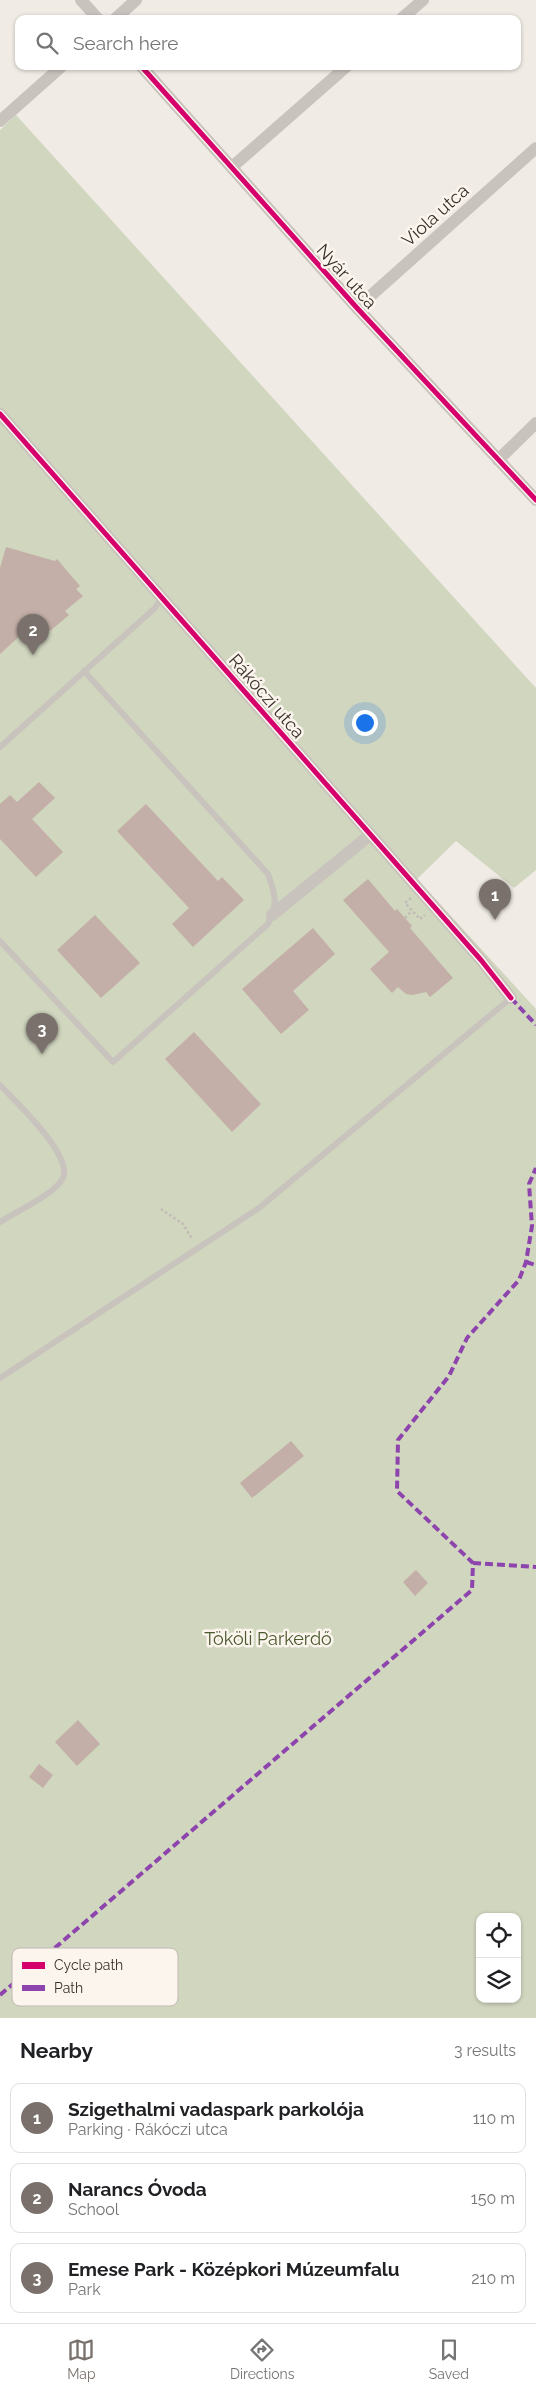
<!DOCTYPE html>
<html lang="en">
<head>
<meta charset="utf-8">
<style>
  body { margin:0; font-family:Raleway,sans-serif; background:#f2f2f2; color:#202124 }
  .controls { position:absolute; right:15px; bottom:15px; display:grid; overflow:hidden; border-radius:10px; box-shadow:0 1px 4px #0004 }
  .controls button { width:45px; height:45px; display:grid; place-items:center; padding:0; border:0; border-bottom:1px solid #e0e0e0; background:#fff; color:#202124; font:25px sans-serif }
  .you { position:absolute; left:364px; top:722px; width:18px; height:18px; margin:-12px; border:4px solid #fff; border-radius:50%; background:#1a73e8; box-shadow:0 0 0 8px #1a73e833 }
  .badge { display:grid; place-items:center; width:32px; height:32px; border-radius:50%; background:#7a716c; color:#fff; font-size:16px; font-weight:700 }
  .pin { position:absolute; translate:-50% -41px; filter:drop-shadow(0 1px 2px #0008) }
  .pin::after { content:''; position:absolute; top:26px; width:18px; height:15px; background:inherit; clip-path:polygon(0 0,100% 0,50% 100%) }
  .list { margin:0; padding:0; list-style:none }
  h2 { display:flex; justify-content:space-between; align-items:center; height:65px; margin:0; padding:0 20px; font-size:21px }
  h2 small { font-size:16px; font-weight:400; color:#757577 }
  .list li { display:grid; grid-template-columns:32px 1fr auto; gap:15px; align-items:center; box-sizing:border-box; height:70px; margin:0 10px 10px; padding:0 10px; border:1px solid #e0e0e0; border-radius:10px }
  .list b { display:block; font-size:19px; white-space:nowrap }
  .list p { margin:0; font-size:16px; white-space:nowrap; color:#757577 }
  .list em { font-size:16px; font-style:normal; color:#757577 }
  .icon { flex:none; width:28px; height:28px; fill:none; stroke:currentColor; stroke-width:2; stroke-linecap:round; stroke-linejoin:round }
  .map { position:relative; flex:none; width:536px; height:2018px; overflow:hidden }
  .search { position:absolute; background:#fff; box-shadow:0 1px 4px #0004; left:15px; right:15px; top:15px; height:55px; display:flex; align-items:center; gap:12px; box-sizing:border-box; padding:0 18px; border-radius:10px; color:#757577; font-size:19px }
  .sheet { height:305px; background:#fff }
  nav { display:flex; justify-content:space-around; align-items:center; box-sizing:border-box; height:70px; border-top:1px solid #e0e0e0; background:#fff; font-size:14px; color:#757577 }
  nav a { display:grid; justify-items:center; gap:2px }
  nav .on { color:#7a716c }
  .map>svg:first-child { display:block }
</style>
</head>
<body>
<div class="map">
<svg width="536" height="2018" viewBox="0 0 536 2018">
  <rect width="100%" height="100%" fill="#f0ebe5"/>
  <!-- green -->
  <path fill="#d1d6bf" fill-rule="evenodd" d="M16,115L536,688V870L514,888L456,841L417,879L536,1009V2018H0V130ZM480,1917H517V1999H480Z"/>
  <!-- building -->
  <g fill="#c3afa7">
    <polygon points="6,547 55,561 57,559 80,586 76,589 83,596 65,611 69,615 50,631 47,627 31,641 24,632 0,654 0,568"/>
    <polygon points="39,782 55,798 32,819 63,852 36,877 0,839 0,804 10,795 17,802"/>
    <polygon points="146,804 218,881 222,877 244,900 193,947 172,924 189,908 117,831"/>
    <polygon points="368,879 395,911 397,909 412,926 410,928 453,978 430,997 426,992 412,995 406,994 398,987 392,993 370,969 389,952 343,900"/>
    <polygon points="95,915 140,963 101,998 57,950"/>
    <polygon points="313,928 335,954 293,991 309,1010 281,1034 242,989"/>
    <polygon points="194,1032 261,1104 232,1132 165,1059"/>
    <polygon points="291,1441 304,1456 252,1498 240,1483"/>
    <polygon points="416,1570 428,1583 415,1596 403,1582"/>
    <polygon points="78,1720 100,1744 77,1766 55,1742"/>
    <polygon points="39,1764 53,1775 43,1788 29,1777"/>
  </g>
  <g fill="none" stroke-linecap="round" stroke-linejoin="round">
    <!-- path -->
    <g stroke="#c2bbb6" stroke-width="2.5" stroke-dasharray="2.5 2.5" stroke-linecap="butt">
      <polyline points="411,898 405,903 420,919 425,915"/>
      <polyline points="405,918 412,911"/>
      <polyline points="161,1209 183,1224 192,1239"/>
    </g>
    <!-- service -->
    <g stroke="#c9c3be" stroke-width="6">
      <polyline points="0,747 155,608 162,597"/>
      <path d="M0,941L113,1062L268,924C278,903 276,896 268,874L84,671"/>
      <path d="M0,1085C15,1101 73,1155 63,1178C55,1194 16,1212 0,1222"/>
      <polyline points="0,1378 259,1208 511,998"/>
    </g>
    <!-- minor -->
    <g stroke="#c9c3be" stroke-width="12">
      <polyline points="81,0 98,19"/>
      <polyline points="115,19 136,0"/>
      <polyline points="401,19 423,0"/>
      <polyline points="141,66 357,308 536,500"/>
      <polyline points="0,121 62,66"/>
      <polyline points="232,167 347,66"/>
      <polyline points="357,308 536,148"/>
      <polyline points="0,414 481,960 511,998"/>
      <polyline points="498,460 536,423"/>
      <polyline points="272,915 370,835"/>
    </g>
    <!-- quiet -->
    <g stroke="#8e44ad" stroke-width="4" stroke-dasharray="8 4" stroke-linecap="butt">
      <polyline points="511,998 536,1025"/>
      <polyline points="526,1262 536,1265"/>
      <polyline points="473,1563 536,1567"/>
      <polyline points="0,1995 472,1590 473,1563 397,1491 398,1440 449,1376 467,1338 519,1280 526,1262 532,1226 529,1184 536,1168"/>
    </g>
    <defs>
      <g id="cycleway">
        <polyline points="141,66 357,308 536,500"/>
        <polyline points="0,414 481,960 511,998"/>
      </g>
    </defs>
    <!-- cycleway casing -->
    <use href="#cycleway" stroke="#fbf5ee" stroke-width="8"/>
    <!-- cycleway -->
    <use href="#cycleway" stroke="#d6006c" stroke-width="5"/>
  </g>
  <g text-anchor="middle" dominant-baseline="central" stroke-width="5" stroke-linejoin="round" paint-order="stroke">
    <!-- street labels -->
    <g font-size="18" fill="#3b302b" stroke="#fbf5ee">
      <text transform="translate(435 215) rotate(-42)">Viola utca</text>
      <text transform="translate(347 276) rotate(48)">Nyár utca</text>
      <text transform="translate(267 696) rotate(49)">Rákóczi utca</text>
    </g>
    <!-- park labels -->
    <g font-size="18" fill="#4a5a2e" stroke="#fbf5ee">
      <text x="268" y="1638">Tököli Parkerdő</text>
    </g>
  </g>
  <!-- legend -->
  <rect x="12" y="1948" width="166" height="58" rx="8" fill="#fbf5ee" stroke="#c1bab4" stroke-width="1"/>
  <rect x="22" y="1962" width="23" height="7" fill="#d6006c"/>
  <rect x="22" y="1985" width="23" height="6" fill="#8e44ad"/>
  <g font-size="14" fill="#3b302b">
    <text x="54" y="1970">Cycle path</text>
    <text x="54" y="1993">Path</text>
  </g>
</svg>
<div class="controls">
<button><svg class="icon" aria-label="locate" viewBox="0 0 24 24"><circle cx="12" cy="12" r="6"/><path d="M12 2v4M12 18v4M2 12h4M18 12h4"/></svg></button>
<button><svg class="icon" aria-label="layers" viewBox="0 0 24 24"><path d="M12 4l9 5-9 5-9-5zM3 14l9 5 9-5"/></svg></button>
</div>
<div class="you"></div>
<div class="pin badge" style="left:495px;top:920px">1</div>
<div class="pin badge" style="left:33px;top:655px">2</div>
<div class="pin badge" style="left:42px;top:1054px">3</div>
<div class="search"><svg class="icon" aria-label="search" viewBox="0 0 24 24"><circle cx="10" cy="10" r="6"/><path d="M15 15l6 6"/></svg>Search here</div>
</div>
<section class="sheet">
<h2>Nearby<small>3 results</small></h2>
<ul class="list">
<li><span class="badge">1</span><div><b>Szigethalmi vadaspark parkolója</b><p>Parking · Rákóczi utca</p></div><em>110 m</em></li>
<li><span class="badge">2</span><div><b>Narancs Óvoda</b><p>School</p></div><em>150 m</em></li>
<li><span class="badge">3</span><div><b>Emese Park - Középkori Múzeumfalu</b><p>Park</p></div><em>210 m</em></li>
</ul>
</section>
<nav>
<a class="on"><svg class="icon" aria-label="map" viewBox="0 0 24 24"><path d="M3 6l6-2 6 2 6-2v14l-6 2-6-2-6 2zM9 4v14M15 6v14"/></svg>Map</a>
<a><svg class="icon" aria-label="directions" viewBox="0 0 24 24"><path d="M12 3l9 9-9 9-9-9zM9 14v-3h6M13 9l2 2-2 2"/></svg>Directions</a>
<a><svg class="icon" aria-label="saved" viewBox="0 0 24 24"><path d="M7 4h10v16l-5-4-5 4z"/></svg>Saved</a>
</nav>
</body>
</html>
